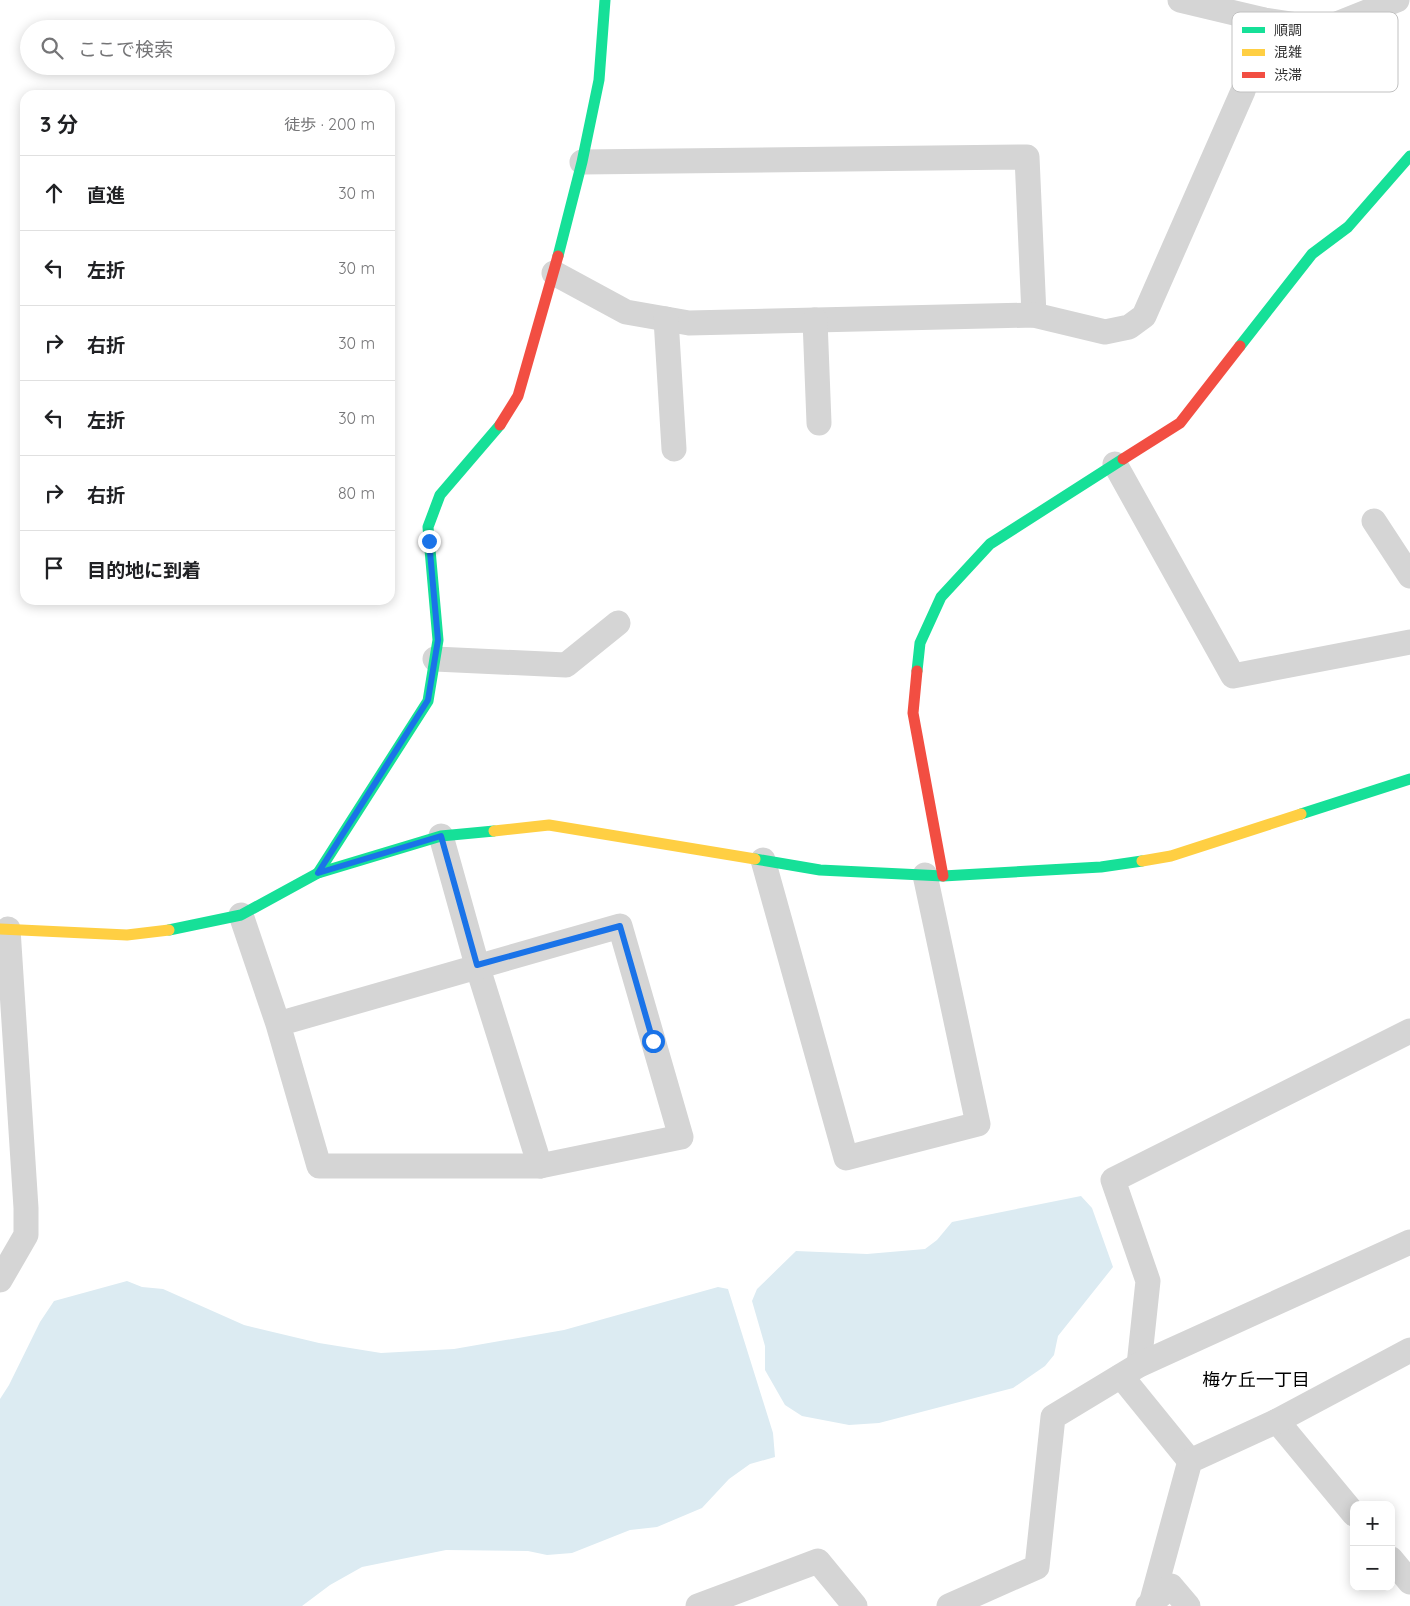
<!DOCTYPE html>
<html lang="ja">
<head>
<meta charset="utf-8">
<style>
  body { margin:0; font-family:Quicksand,"Noto Sans JP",sans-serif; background:#f6f6f6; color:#202124 }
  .controls { position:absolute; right:15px; bottom:15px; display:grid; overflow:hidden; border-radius:10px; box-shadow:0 2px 12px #0003 }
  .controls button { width:45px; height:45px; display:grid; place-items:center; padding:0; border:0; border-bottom:1px solid #e0e0e0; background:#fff; color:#202124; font:25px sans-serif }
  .stop { position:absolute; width:15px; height:15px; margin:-11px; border:4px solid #1a73e8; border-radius:50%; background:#fff }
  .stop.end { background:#1a73e8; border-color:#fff; box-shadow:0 1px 5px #0008 }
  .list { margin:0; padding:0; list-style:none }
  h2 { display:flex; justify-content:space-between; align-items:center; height:65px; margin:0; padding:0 20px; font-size:21px }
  h2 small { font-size:16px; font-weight:400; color:#757577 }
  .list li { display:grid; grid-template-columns:32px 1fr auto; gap:15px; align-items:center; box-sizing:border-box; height:75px; padding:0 20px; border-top:1px solid #e0e0e0 }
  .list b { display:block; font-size:19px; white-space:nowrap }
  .list em { font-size:16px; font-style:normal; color:#757577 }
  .icon { flex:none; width:28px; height:28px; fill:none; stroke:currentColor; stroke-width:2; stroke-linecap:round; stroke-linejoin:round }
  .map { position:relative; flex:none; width:1410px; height:1606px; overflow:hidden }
  .search { position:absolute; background:#fff; box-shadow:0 2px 12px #0003; left:20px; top:20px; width:375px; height:55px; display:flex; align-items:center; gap:12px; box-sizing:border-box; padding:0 18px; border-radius:28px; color:#757577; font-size:19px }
  .panel { position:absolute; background:#fff; box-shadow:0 2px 12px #0003; left:20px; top:90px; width:375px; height:515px; border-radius:15px }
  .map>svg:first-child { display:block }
</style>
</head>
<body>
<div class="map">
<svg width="1410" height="1606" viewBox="0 0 1410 1606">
  <rect width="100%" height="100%" fill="#fff"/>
  <!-- water -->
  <g fill="#dcebf2">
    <polygon points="1081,1196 1092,1208 1113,1267 1058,1336 1054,1355 1045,1366 1013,1388 879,1423 849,1425 802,1416 785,1405 765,1370 765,1346 752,1301 757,1289 796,1251 867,1254 925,1249 937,1240 952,1222"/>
    <polygon points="127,1281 142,1287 163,1289 244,1325 319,1343 381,1353 454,1349 564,1330 718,1287 728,1289 773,1433 775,1457 750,1464 729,1479 702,1508 657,1527 630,1530 572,1553 547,1555 528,1551 446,1550 362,1567 330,1585 302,1606 0,1606 0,1399 9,1385 40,1322 54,1301"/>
  </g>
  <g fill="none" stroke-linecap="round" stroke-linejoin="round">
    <!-- street -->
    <g stroke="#d5d5d5" stroke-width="25">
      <polyline points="1180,0 1264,20 1324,29 1397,0"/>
      <polyline points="582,162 1027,157 1034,315"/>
      <polyline points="554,273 626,312 689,323 1034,315 1105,332 1129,327 1144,316 1243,91 1264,20"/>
      <polyline points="666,319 674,449"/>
      <polyline points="815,320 819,423"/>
      <polyline points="1115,464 1233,676 1410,642"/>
      <polyline points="1374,521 1410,576"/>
      <polyline points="435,659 566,665 618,623"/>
      <polyline points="441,836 477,965 540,1166"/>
      <polyline points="763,860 846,1158 978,1124 925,875"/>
      <polyline points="241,915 278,1024 319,1166 540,1166 681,1137 620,926 278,1024"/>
      <polyline points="0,1280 26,1235 26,1208 8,929"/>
      <polyline points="1139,1365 1148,1281 1113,1180 1410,1031"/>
      <polyline points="1121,1376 1190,1461"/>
      <polyline points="1277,1421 1354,1514"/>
      <polyline points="1391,1559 1410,1582"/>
      <polyline points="1151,1604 1190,1461 1277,1421 1410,1350"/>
      <polyline points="698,1606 818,1561 855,1606"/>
      <polyline points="949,1606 1037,1567 1053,1417 1139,1365 1410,1242"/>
      <polyline points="1148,1606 1171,1586 1188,1606"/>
    </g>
    <!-- fast -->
    <g stroke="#16e098" stroke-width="11">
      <polyline points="558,256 582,162 599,80 605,0"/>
      <polyline points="1240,346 1312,254 1348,227 1410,156"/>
      <polyline points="917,671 920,643 941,597 990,544 1123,459"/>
      <polyline points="1301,814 1410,779"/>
      <polyline points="755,859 820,870 943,876 1101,867 1142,861"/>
      <polyline points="318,873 428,701 438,640 428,527 440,495 500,425"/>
      <polyline points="169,930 241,915 318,873 441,836 494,831"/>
    </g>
    <!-- slow -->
    <g stroke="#ffcf43" stroke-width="11">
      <polyline points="494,831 549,825 755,859"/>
      <polyline points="1142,861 1171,856 1301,814"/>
      <polyline points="0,929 127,935 169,930"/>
    </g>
    <!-- jam -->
    <g stroke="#f24e42" stroke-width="11">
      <polyline points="500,425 518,396 558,256"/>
      <polyline points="1123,459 1180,423 1240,346"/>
      <polyline points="917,671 913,713 943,876"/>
    </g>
  </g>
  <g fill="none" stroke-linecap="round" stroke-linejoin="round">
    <!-- route -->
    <polyline stroke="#1a73e8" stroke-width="6" points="429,541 438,640 428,700 318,873 441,836 477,965 620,926 653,1041"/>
  </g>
  <g text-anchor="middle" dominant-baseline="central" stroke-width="5" stroke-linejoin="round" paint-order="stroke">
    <!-- neighbourhood labels -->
    <g font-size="18" fill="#000" stroke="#fff">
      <text x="1256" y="1379">梅ケ丘一丁目</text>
    </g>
  </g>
  <!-- legend -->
  <rect x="1232" y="12" width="166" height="80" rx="8" fill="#fff" stroke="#c1c1c1" stroke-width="1"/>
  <rect x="1242" y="27" width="23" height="6" fill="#16e098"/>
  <rect x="1242" y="49" width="23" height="7" fill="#ffcf43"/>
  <rect x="1242" y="72" width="23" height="6" fill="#f24e42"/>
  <g font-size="14" fill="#313131">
    <text x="1274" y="35">順調</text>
    <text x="1274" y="57">混雑</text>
    <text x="1274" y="80">渋滞</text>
  </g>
</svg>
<div class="controls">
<button>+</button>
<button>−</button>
</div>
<div class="stop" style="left:653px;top:1041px"></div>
<div class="stop end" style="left:429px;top:541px"></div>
<div class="search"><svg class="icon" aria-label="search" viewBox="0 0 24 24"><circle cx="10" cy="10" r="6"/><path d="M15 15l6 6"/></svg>ここで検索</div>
<section class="panel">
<h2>3 分<small>徒歩 · 200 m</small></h2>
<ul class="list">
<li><svg class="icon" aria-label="ahead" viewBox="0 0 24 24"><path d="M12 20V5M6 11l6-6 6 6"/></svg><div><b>直進</b></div><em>30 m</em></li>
<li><svg class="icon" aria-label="left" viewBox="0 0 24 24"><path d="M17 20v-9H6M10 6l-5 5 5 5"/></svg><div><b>左折</b></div><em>30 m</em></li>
<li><svg class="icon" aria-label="right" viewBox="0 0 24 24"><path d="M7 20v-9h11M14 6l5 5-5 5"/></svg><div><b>右折</b></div><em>30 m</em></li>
<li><svg class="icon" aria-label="left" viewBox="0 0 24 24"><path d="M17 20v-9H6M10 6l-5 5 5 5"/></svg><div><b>左折</b></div><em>30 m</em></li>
<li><svg class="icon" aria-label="right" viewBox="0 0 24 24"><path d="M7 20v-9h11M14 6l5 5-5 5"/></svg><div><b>右折</b></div><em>80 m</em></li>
<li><svg class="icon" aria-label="arrive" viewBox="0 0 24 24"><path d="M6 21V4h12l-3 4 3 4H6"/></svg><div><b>目的地に到着</b></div></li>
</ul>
</section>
</div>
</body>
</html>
